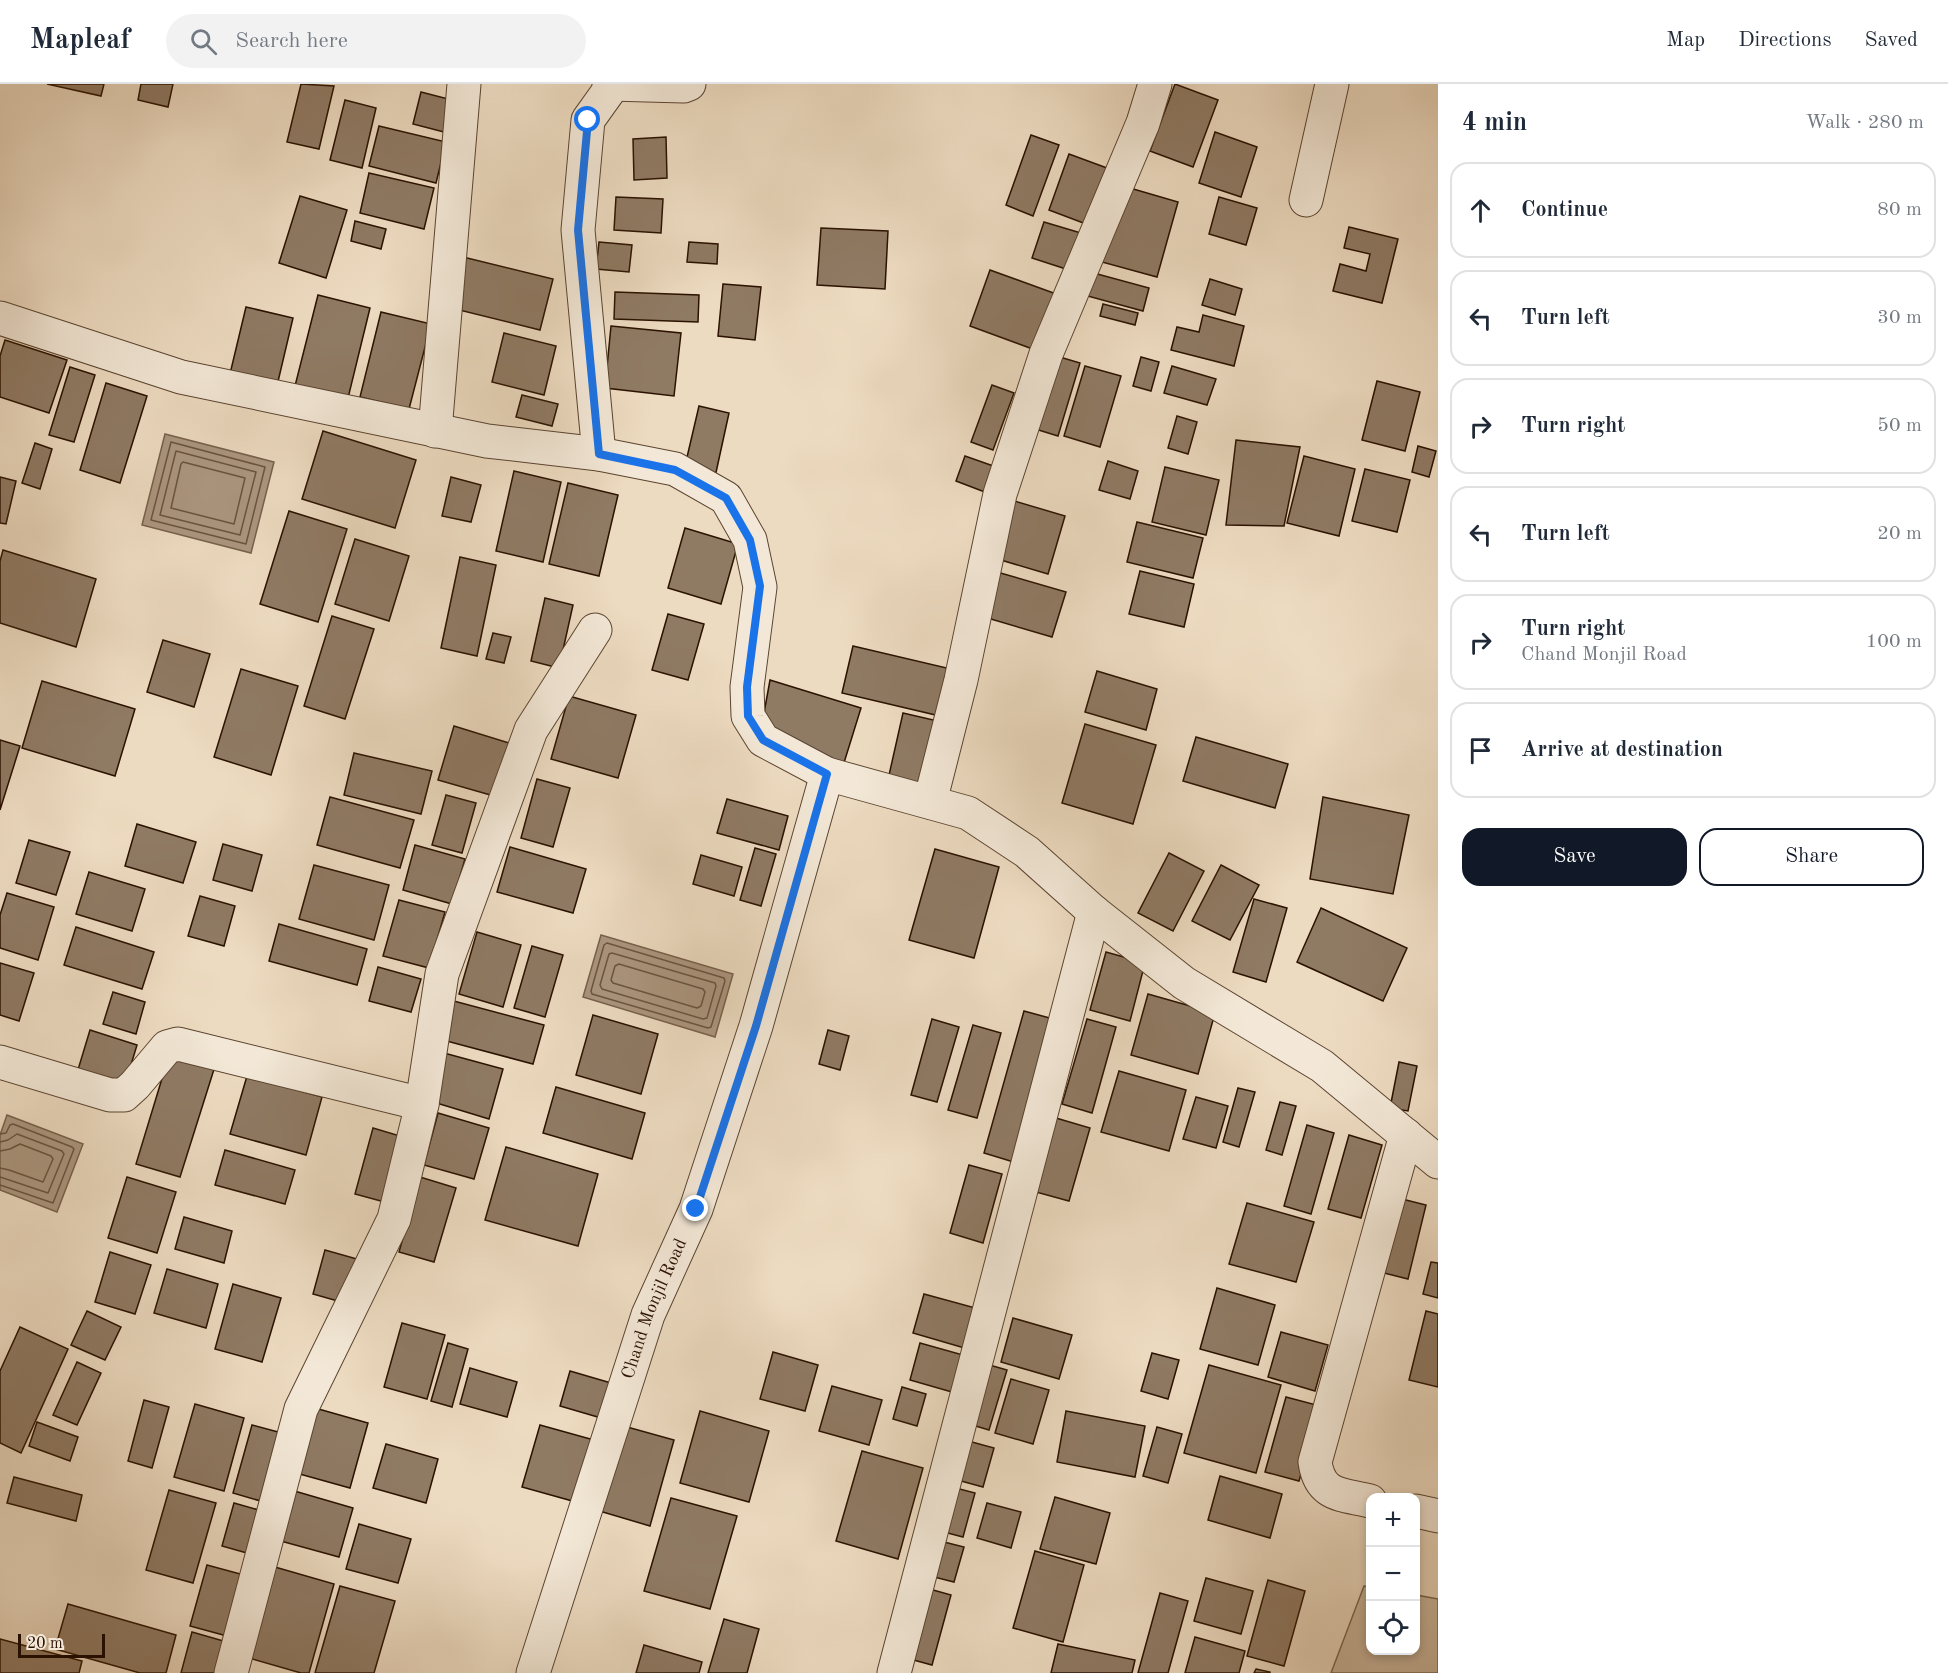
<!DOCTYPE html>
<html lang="en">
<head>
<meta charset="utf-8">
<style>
  body { margin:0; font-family:"Old Standard TT",serif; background:#f2f2f3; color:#1f2937 }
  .controls { position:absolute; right:18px; bottom:18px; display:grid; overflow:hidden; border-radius:12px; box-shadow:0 3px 9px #0003 }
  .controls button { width:54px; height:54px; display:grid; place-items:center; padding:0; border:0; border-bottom:2px solid #e0e1e3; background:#fff; color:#1f2937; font:30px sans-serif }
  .scale { position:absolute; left:18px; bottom:15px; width:87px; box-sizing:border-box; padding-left:6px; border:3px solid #2a1100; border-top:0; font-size:16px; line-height:21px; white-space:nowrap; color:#2a1100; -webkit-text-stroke:4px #f3e8d7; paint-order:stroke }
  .stop { position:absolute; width:18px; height:18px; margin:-14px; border:4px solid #1a73e8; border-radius:50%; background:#fff }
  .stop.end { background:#1a73e8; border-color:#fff; box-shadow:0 2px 6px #0008 }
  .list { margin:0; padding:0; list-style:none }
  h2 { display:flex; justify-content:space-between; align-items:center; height:78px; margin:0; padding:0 24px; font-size:26px }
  h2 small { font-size:20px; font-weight:400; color:#747a83 }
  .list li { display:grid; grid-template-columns:39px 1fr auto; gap:18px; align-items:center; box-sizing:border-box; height:96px; margin:0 12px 12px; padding:0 12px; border:2px solid #e0e1e3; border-radius:18px }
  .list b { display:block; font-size:22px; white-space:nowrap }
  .list p { margin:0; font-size:20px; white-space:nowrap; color:#747a83 }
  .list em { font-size:20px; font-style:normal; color:#747a83 }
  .actions { display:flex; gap:12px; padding:18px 24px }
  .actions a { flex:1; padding:14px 0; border:2px solid #111827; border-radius:18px; text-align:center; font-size:21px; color:#111827 }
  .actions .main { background:#111827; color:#fff }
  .icon { flex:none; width:33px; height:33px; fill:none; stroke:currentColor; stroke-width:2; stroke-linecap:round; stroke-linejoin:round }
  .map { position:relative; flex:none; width:1438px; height:1589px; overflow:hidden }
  header { display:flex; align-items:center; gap:36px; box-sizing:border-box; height:84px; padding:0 30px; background:#fff; border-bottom:2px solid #e0e1e3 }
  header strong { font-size:28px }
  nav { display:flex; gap:33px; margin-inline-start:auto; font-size:21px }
  .search { width:420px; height:54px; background:#f2f2f3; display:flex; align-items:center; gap:15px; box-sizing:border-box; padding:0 21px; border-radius:33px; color:#747a83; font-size:22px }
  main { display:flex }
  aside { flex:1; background:#fff }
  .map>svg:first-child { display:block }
</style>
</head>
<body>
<header>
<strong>Mapleaf</strong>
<div class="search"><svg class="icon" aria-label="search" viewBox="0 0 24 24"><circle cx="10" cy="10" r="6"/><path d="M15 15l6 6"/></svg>Search here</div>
<nav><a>Map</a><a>Directions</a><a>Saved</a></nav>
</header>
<main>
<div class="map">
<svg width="1438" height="1589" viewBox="0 0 1438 1589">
  <rect width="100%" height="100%" fill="#eddbc1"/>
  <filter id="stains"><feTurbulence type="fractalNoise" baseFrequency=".00333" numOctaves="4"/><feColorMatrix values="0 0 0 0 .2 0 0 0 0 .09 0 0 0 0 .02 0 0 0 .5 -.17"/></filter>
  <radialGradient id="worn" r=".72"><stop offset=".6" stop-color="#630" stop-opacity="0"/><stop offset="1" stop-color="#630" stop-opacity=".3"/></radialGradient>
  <!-- green -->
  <polygon fill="#ccb9a0" stroke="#7b6550" stroke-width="1.5" points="1364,1502 1370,1503 1370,1566 1416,1566 1416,1511 1438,1515 1438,1589 1331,1589"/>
  <!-- water -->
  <g fill="#ab967f" stroke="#77614c" stroke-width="1.5">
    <polygon points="165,350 274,378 251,469 142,441"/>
    <polygon points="601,851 733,890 715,953 583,913"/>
    <polygon points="7,1031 83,1060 57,1128 0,1106 0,1051"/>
  </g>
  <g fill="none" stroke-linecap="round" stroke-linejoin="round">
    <!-- shore -->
    <g stroke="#6a5440" stroke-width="1.5">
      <polygon points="171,358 265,383 246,460 151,436"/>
      <polygon points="176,367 256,388 240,451 160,431"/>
      <polygon points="183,378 245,394 234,440 171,424 181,380"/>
      <polygon points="607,859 724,894 725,897 711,943 708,944 592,910 591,907 604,861"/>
      <polygon points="612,869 715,899 716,902 707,934 703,935 602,905 600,901 609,870"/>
      <polygon points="619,880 703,905 705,908 701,922 697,924 613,899 611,896 615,882"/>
      <polyline points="0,1050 6,1049 10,1041 13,1040 72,1063 74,1065 53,1119 0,1101"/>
      <polyline points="0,1058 8,1056 17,1050 62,1067 64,1070 48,1109 0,1093"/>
      <polyline points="0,1067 10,1065 20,1060 51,1072 53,1075 43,1098 9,1086 0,1084"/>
    </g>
  </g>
  <!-- building -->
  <g fill="#8f7a64" stroke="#2a1100" stroke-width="1.5">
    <polygon points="47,0 104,0 101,12"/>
    <polygon points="141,0 173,0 168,23 138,16"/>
    <polygon points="301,0 334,2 319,65 287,58"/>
    <polygon points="1175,0 1218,16 1193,83 1150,67"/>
    <polygon points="421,8 456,17 448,49 413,40"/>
    <polygon points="345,16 376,24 362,84 330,76"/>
    <polygon points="379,42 446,58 436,99 369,82"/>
    <polygon points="1215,48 1257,63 1241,113 1199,99"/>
    <polygon points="1031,51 1059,61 1033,132 1006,121"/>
    <polygon points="666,53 667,94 634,96 633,55"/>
    <polygon points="1069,70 1107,84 1086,140 1049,126"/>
    <polygon points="369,89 434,104 424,145 360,129"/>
    <polygon points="1123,102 1178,118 1157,193 1102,178"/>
    <polygon points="300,112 347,126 326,194 279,179"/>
    <polygon points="616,113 663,115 661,149 614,146"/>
    <polygon points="1219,113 1257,124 1246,161 1209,150"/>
    <polygon points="355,137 386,145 381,165 351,157"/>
    <polygon points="1044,138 1081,149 1069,186 1032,174"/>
    <polygon points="1349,143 1398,155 1382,219 1333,207 1340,180 1366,187 1370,170 1344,164"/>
    <polygon points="821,144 888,147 885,205 817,201"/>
    <polygon points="599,158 632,161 629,188 596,185"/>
    <polygon points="689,158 718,160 717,180 687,178"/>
    <polygon points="459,172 553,195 540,246 447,223"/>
    <polygon points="990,186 1059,211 1038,267 970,242"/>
    <polygon points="1090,188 1149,204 1143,227 1084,211"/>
    <polygon points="1210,195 1242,205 1235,231 1202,221"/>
    <polygon points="723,200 761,203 755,256 718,252"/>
    <polygon points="615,208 699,211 698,238 614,235"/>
    <polygon points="318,211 370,224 348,314 295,302"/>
    <polygon points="1103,220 1138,229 1135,241 1100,232"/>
    <polygon points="246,223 293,234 276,306 229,294"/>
    <polygon points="381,228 431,240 409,325 360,313"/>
    <polygon points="1203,231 1244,242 1234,282 1171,266 1177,243 1199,248"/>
    <polygon points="611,242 681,249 674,312 605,304"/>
    <polygon points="504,249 556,262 544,311 492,298"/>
    <polygon points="5,256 67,276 49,329 0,313 0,272"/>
    <polygon points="1053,271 1080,279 1058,352 1032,344"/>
    <polygon points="1141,273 1159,278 1151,307 1133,302"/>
    <polygon points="1085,282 1121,292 1100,363 1064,352"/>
    <polygon points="1172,282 1216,295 1207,321 1164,309"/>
    <polygon points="70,283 95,291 74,358 49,351"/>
    <polygon points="1377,297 1420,308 1405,367 1362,356"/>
    <polygon points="106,299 147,312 120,399 80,386"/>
    <polygon points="992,301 1014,309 993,366 971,358"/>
    <polygon points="522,311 558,320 552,342 516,333"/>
    <polygon points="699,322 729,329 715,393 684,386"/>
    <polygon points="1177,332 1197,338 1188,370 1168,364"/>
    <polygon points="323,347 416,376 395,444 302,415"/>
    <polygon points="1236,356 1300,363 1284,442 1226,441"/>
    <polygon points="35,359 52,365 40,405 22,399"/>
    <polygon points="1418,362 1436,367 1429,393 1412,388"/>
    <polygon points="965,372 999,384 990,410 956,397"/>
    <polygon points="1304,372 1355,385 1339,452 1287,439"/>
    <polygon points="1108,377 1138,387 1130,415 1099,406"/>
    <polygon points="1165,383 1219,396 1206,451 1152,438"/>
    <polygon points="1365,385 1410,396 1397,448 1352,437"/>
    <polygon points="514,387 561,398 543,478 496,467"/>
    <polygon points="0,393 16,397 6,440 0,439"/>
    <polygon points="451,393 481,401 471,438 442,432"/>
    <polygon points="568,399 618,411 599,492 549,480"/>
    <polygon points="1011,416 1065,432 1048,490 994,474"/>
    <polygon points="289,427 347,445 318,538 260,520"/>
    <polygon points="1137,438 1203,454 1193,494 1127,478"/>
    <polygon points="685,444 738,460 721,520 668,504"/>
    <polygon points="355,455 409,472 389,537 335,520"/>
    <polygon points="3,466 96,495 76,563 0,539 0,477"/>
    <polygon points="460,473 496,481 477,572 441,564"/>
    <polygon points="1140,487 1194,500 1184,543 1129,530"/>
    <polygon points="997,488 1066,508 1052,553 984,533"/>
    <polygon points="545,514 573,521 559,584 531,577"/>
    <polygon points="668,530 704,540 688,596 652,586"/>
    <polygon points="332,532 374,545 345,635 304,622"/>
    <polygon points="493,549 511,553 504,579 486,575"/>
    <polygon points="163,556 210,570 194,623 147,608"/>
    <polygon points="853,562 951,585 940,632 842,609"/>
    <polygon points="241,585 298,602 271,691 214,673"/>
    <polygon points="1097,587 1157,605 1146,646 1085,628"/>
    <polygon points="770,596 861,624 843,682 762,640"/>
    <polygon points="42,597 135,625 115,692 22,664"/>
    <polygon points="569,612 636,631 618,694 551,675"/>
    <polygon points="903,629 942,638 926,708 887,700"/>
    <polygon points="1085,640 1156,661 1133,740 1062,719"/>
    <polygon points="454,642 509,659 494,712 438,696"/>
    <polygon points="1196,653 1288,680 1275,724 1183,697"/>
    <polygon points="0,656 20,662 0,726"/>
    <polygon points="354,669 432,687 421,730 344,711"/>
    <polygon points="537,695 570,704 553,763 521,754"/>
    <polygon points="446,711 476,719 462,769 432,761"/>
    <polygon points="330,713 414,736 400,784 317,761"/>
    <polygon points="1323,713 1409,731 1393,810 1310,795"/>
    <polygon points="727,715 788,732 779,766 717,749"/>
    <polygon points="137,740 196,758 183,799 125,782"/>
    <polygon points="29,756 70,768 56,811 16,799"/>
    <polygon points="223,760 262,771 252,807 213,796"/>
    <polygon points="415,761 465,775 452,820 403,806"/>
    <polygon points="510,763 586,785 573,829 497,808"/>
    <polygon points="755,764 776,770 761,822 740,816"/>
    <polygon points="935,765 999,783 974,874 909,856"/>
    <polygon points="1169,769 1204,787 1173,847 1138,829"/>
    <polygon points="701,771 742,783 734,812 693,800"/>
    <polygon points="314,781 389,801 374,856 299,835"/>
    <polygon points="1221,781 1259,801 1230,856 1192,837"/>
    <polygon points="89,788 145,805 132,847 76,830"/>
    <polygon points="7,809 54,823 38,876 0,864 0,831"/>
    <polygon points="200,812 235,822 224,862 188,852"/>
    <polygon points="1254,815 1287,824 1266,898 1233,888"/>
    <polygon points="399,816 445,828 429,884 383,872"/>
    <polygon points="1321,824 1407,864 1383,917 1297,878"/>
    <polygon points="279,840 367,865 357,901 269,877"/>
    <polygon points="76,843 154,868 142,905 64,881"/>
    <polygon points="477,848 521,861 503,923 459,910"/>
    <polygon points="532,862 563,871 545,933 514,924"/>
    <polygon points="1106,868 1145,879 1130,937 1090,926"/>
    <polygon points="0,879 34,889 19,937 0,931"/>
    <polygon points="378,883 421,895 411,928 369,917"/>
    <polygon points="113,908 145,918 136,950 103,940"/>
    <polygon points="1148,910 1215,929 1198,990 1131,971"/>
    <polygon points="450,916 544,941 533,980 439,955"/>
    <polygon points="1024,927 1057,936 1017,1079 984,1069"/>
    <polygon points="593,931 658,950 641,1010 576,991"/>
    <polygon points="932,935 959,943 937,1018 911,1011"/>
    <polygon points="1087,935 1116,943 1092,1029 1062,1020"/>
    <polygon points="973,941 1001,949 977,1034 948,1026"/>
    <polygon points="90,946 137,961 124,1004 77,989"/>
    <polygon points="828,946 849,952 840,986 819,980"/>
    <polygon points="171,965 216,979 180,1093 136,1080"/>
    <polygon points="444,969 503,985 489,1035 430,1017"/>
    <polygon points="1399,978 1417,982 1408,1027 1390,1024"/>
    <polygon points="1119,987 1186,1006 1169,1067 1101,1048"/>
    <polygon points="247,992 322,1013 306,1071 230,1050"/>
    <polygon points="556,1003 645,1029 632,1075 543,1049"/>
    <polygon points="1238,1004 1255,1008 1239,1063 1223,1058"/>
    <polygon points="1196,1013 1228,1022 1216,1064 1183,1055"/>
    <polygon points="1280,1018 1296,1022 1282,1071 1266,1066"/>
    <polygon points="438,1029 489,1044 474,1095 424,1081"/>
    <polygon points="1056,1034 1090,1044 1069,1117 1036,1108"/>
    <polygon points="1307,1041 1334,1049 1311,1130 1284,1122"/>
    <polygon points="373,1044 410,1055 392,1120 355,1110"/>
    <polygon points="1349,1051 1382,1061 1361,1134 1328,1125"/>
    <polygon points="506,1063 598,1090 578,1162 485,1136"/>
    <polygon points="225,1066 295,1086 285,1120 215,1101"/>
    <polygon points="969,1081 1002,1090 983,1159 950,1149"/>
    <polygon points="127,1093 176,1108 157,1169 108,1154"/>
    <polygon points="420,1093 456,1104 434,1178 399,1168"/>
    <polygon points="1398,1114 1426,1121 1408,1195 1380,1188"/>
    <polygon points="1247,1119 1314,1138 1296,1198 1229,1180"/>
    <polygon points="184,1133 232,1147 224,1179 175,1165"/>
    <polygon points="325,1166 364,1177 352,1221 313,1210"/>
    <polygon points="110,1168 151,1181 135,1230 95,1218"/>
    <polygon points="1431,1178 1438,1179 1438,1214 1423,1210"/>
    <polygon points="167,1185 218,1200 206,1244 154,1229"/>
    <polygon points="233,1200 281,1214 262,1278 215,1265"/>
    <polygon points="1217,1204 1275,1221 1258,1281 1200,1265"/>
    <polygon points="924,1210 979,1225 968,1265 913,1249"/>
    <polygon points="87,1227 121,1243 105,1276 71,1261"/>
    <polygon points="1426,1227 1438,1230 1438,1303 1409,1296"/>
    <polygon points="1013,1234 1072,1251 1059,1295 1001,1278"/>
    <polygon points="402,1239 445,1251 427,1315 384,1303"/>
    <polygon points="20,1243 68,1265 21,1369 0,1359 0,1287"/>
    <polygon points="1281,1248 1328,1261 1315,1307 1268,1293"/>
    <polygon points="448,1259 468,1265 452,1323 431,1317"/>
    <polygon points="920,1259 970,1273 959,1310 910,1296"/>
    <polygon points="773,1268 818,1281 805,1327 760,1315"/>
    <polygon points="1152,1269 1179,1276 1168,1315 1141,1307"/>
    <polygon points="77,1278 101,1289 77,1341 53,1331"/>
    <polygon points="986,1280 1007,1286 989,1346 969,1340"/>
    <polygon points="1209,1281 1281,1301 1256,1389 1184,1369"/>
    <polygon points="470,1284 517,1298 507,1333 460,1320"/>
    <polygon points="570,1287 618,1301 608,1336 560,1322"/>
    <polygon points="1011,1295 1049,1306 1033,1360 995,1349"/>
    <polygon points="832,1302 882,1316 869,1361 819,1347"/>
    <polygon points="902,1303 926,1310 917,1342 893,1335"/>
    <polygon points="1286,1313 1320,1322 1299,1397 1265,1388"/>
    <polygon points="144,1316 169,1323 152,1384 128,1377"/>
    <polygon points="195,1320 244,1334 224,1407 174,1393"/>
    <polygon points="315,1324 368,1339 350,1404 296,1389"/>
    <polygon points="700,1327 769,1347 749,1418 680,1399"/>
    <polygon points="1066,1327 1145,1342 1135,1393 1057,1378"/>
    <polygon points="37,1338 78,1353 70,1377 29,1362"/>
    <polygon points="252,1341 282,1349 264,1418 233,1409"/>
    <polygon points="540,1341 594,1356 576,1418 522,1403"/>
    <polygon points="620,1341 674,1356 650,1442 596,1426"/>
    <polygon points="1157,1343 1182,1350 1168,1399 1143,1392"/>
    <polygon points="961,1355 994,1364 983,1403 950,1394"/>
    <polygon points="386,1360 438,1375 426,1419 373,1404"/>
    <polygon points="862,1367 923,1384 898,1475 836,1457"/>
    <polygon points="1220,1392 1282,1410 1270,1454 1208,1436"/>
    <polygon points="14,1393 82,1411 76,1437 7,1419"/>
    <polygon points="952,1403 975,1409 963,1453 940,1447"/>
    <polygon points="169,1406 216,1419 193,1499 146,1486"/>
    <polygon points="291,1406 353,1424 339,1473 277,1456"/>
    <polygon points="1055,1413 1110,1429 1096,1480 1040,1465"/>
    <polygon points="671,1414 737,1432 710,1525 644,1507"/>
    <polygon points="234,1419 266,1428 254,1471 222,1462"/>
    <polygon points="987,1419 1021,1428 1011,1464 977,1454"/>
    <polygon points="359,1440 411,1455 398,1499 346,1485"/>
    <polygon points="944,1458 964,1463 954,1498 934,1493"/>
    <polygon points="1035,1467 1084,1481 1063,1558 1013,1544"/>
    <polygon points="207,1481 244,1491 227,1552 190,1542"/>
    <polygon points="268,1481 334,1500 309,1589 301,1589 242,1572"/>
    <polygon points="1206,1494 1253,1507 1241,1550 1194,1537"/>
    <polygon points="1268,1496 1305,1507 1284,1582 1247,1572"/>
    <polygon points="340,1502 395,1517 374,1589 315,1589"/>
    <polygon points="926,1504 951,1511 932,1581 906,1574"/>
    <polygon points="1160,1509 1188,1517 1168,1589 1138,1589"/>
    <polygon points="68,1520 176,1551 166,1589 140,1589 55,1565"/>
    <polygon points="724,1535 759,1545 747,1589 708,1589"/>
    <polygon points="192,1548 227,1558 218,1589 181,1589"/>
    <polygon points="1195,1553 1245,1567 1239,1589 1185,1589"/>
    <polygon points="0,1555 82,1577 79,1589 0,1589"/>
    <polygon points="1058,1560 1135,1576 1132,1589 1051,1589"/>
    <polygon points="644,1561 702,1578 699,1589 636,1589"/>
    <polygon points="1256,1585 1270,1588 1270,1589 1254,1589"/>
  </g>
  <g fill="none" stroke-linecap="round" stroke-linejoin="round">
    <defs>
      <g id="street">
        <polyline points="609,0 684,2 689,0"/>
        <polyline points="1306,116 1332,0"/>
        <polyline points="0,234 181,293 487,357 599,370 675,385 726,414 750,456 760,503 747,603 748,632 763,656 827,690 968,729 1027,768 1094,828 1184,899 1322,982 1438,1078"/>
        <polyline points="435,347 464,0"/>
        <polyline points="599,370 578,146 588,36 613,1"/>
        <polyline points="930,718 961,596 1000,410 1046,270 1143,39 1155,0"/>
        <polyline points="0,978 110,1011 124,1011 135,1001 167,963 178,960 422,1020"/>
        <path d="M1370,1417C1342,1410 1320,1413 1315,1378L1406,1051"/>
        <polyline points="1416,1427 1438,1432"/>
        <polyline points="231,1589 301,1325 394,1135 422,1020 442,890 531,646 595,546"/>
        <path id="s1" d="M533,1589L648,1231L696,1125L756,942L827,690"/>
        <polyline points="894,1589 1094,828"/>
      </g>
    </defs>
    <!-- street casing -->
    <use href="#street" stroke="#5b4430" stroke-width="35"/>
    <!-- street -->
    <use href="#street" stroke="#f3e8d7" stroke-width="33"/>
  </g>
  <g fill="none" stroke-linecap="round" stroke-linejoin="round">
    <!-- route -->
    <polyline stroke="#1a73e8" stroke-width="8" points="588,36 578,146 599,370 675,386 726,414 750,456 760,502 747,603 748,632 763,656 827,690 756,942 696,1125"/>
  </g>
  <g text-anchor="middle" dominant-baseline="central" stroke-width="5" stroke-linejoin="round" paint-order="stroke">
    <!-- street labels -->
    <g font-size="18" fill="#2a1100" stroke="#f3e8d7">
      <text stroke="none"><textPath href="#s1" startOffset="384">Chand Monjil Road</textPath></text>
    </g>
  </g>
  <rect width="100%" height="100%" filter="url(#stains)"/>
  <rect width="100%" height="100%" fill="url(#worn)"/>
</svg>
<div class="controls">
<button>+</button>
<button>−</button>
<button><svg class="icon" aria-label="locate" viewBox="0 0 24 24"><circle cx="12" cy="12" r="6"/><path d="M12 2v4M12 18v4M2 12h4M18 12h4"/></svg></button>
</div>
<div class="scale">20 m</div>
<div class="stop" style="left:588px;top:36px"></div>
<div class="stop end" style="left:696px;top:1125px"></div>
</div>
<aside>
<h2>4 min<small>Walk · 280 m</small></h2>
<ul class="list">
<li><svg class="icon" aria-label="ahead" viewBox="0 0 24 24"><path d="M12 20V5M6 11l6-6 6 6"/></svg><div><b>Continue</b></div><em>80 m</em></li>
<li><svg class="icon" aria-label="left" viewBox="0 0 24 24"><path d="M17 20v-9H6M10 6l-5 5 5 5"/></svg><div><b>Turn left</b></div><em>30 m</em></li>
<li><svg class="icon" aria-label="right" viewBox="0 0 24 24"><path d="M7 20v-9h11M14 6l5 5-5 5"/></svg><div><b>Turn right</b></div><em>50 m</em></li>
<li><svg class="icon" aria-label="left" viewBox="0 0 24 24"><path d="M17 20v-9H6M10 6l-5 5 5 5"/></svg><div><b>Turn left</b></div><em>20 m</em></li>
<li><svg class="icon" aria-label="right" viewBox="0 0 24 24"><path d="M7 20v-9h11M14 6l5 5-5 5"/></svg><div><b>Turn right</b><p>Chand Monjil Road</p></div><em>100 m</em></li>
<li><svg class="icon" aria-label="arrive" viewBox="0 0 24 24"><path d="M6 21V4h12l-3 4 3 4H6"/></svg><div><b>Arrive at destination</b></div></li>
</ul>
<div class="actions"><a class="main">Save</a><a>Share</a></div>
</aside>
</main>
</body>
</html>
